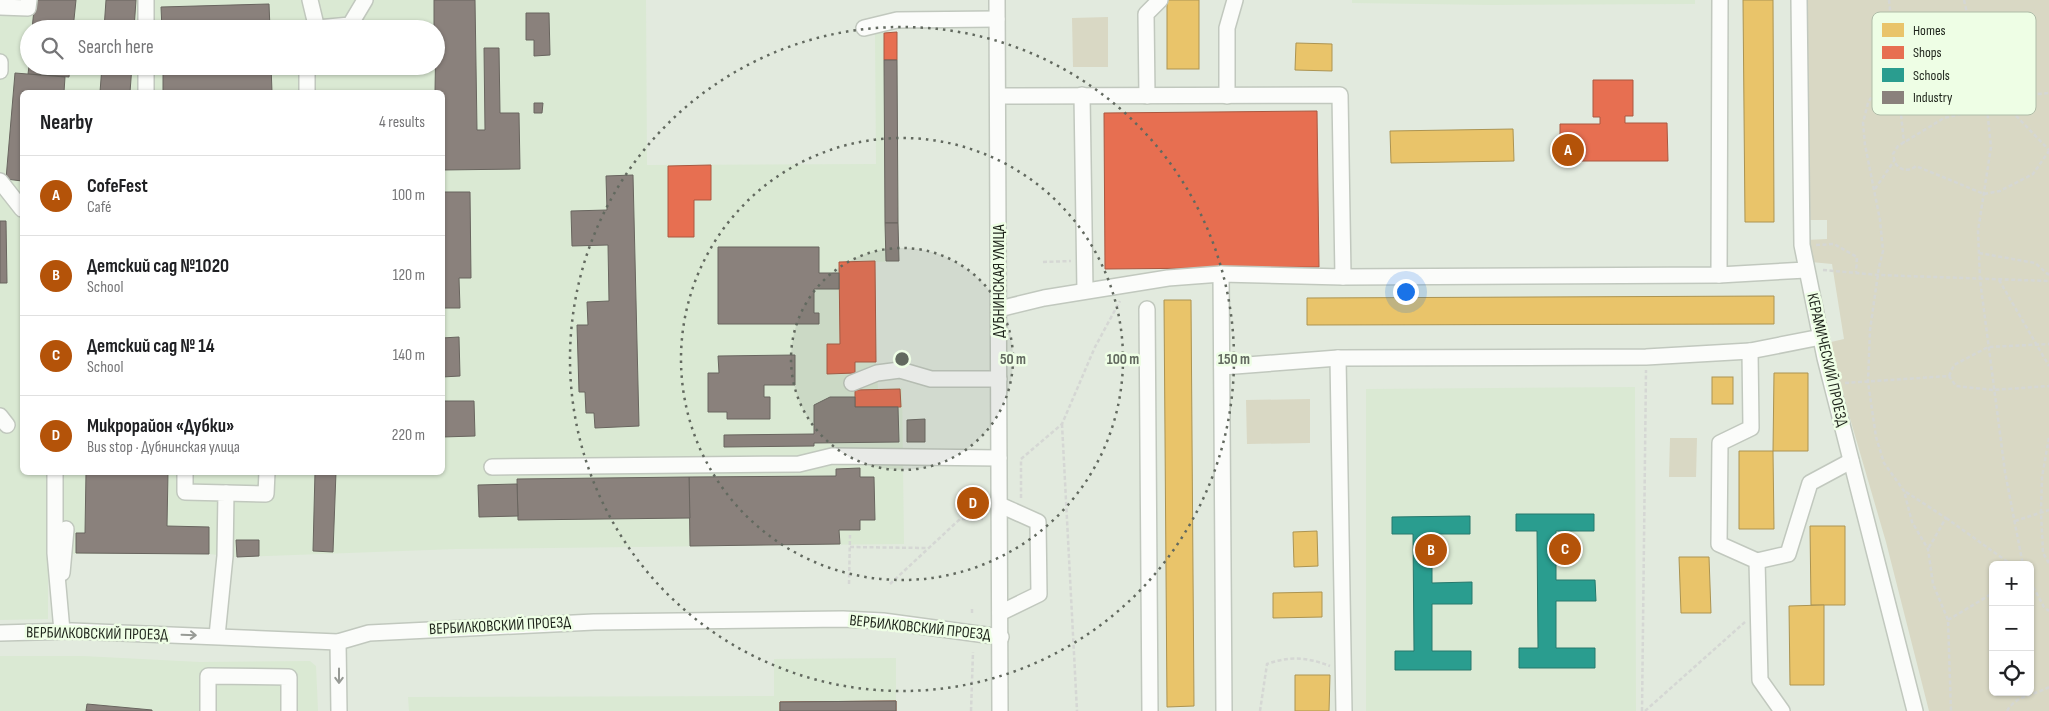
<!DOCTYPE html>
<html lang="en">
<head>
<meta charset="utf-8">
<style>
  body { margin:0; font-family:"Sofia Sans Condensed",sans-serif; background:#f2f2f2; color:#202124 }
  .controls { position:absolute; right:15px; bottom:15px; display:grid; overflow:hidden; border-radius:8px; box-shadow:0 1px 4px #0004 }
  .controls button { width:45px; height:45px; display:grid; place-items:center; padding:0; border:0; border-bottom:1px solid #e0e0e0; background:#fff; color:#202124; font:25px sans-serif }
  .you { position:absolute; left:1405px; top:291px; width:18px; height:18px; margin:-12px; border:4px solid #fff; border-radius:50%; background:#1a73e8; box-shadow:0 0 0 8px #1a73e833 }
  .badge { display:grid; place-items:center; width:32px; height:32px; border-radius:50%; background:#b45309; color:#fff; font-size:16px; font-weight:700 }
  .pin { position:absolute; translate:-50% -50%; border:2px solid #fff; box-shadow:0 1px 5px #0006 }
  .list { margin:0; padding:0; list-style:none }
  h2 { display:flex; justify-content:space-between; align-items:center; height:65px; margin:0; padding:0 20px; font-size:21px }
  h2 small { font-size:16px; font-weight:400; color:#757577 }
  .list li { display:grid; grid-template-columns:32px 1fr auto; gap:15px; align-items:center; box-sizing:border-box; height:80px; padding:0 20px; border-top:1px solid #e0e0e0 }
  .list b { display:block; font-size:19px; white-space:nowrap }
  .list p { margin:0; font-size:16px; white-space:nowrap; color:#757577 }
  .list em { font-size:16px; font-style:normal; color:#757577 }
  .icon { flex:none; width:28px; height:28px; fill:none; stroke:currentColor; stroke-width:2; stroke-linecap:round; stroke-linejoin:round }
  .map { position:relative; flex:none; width:2049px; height:711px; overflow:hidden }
  .search { position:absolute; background:#fff; box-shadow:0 1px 4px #0004; left:20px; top:20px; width:425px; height:55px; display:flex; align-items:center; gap:12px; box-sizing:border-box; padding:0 18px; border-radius:28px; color:#757577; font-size:19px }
  .panel { position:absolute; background:#fff; box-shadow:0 1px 4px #0004; left:20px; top:90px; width:425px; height:385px; border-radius:8px }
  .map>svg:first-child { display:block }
</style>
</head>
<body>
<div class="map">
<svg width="2049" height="711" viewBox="0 0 2049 711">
  <rect width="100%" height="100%" fill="#e2eade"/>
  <!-- built -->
  <g fill="#dae9d3" fill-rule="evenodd">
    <path d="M0,0H646L647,165L876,164L875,32H897L899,261L875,262L876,362L878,389L902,388L904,544L456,549L237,557L209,554H48V619L0,620ZM29,29H436V66H29ZM22,92H442V472H22Z"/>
    <polygon points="1352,0 1695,0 1695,4 1493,5 1352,3"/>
    <polygon points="1635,387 1636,711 1366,711 1366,389"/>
    <polygon points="0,656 83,656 200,662 310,661 316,666 318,711 0,711"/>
    <polygon points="896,658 896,711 409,711 408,697 774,696 774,659"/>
  </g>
  <!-- green -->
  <g fill="#d9d8c4" fill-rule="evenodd">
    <path d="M1802,0H2049V711H1929L1886,542L1840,384L1831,342L1844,339L1832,264L1811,262L1806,240L1827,239V220H1806ZM1993,565H2030V692H1993Z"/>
    <polygon points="1108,17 1108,67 1073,67 1072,18"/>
    <polygon points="1310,399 1310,443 1247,444 1246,400"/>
    <polygon points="1670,438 1697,438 1696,477 1669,477"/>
  </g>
  <!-- homes -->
  <g fill="#e9c46a" stroke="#ac9452">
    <rect x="1167" y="0" width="32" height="69"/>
    <polygon points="1743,0 1773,0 1774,222 1745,222"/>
    <polygon points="1296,43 1332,44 1332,71 1295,70"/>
    <polygon points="1513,129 1514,161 1391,163 1390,131"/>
    <polygon points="1774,296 1774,324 1307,325 1307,298"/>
    <polygon points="1164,300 1191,300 1194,706 1167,707"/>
    <polygon points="1774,373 1808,373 1808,451 1773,451"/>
    <rect x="1712" y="377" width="21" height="27"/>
    <polygon points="1739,451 1773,451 1774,529 1739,529"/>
    <polygon points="1810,526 1845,526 1845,605 1811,605"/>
    <polygon points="1317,531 1318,566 1294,567 1293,532"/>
    <polygon points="1679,557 1709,557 1711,613 1681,613"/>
    <polygon points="1322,592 1322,617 1273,618 1273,593"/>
    <polygon points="1824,605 1824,685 1790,685 1789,606"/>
    <polygon points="1295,675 1330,675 1329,711 1295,711"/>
  </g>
  <!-- shops -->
  <g fill="#e76f51" stroke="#aa5840">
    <polygon points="897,32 897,60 884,60 884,33"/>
    <polygon points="1593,80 1633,80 1633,116 1625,116 1625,123 1667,123 1668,161 1560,161 1560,124 1600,124 1600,117 1593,117"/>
    <polygon points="1317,111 1319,267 1105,269 1104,113"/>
    <polygon points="711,165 711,200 694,200 694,237 668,237 668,166"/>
    <polygon points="875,261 876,362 855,362 855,373 827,374 827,344 840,344 839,262"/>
    <polygon points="900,389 901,407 855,407 855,390"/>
    <polygon points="896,701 896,711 780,711 780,702"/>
  </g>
  <!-- schools -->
  <g fill="#2a9d8f" stroke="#26786c">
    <polygon points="1516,514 1594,514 1594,531 1556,531 1556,580 1595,580 1596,601 1556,601 1556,648 1595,648 1595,668 1519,668 1519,648 1538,648 1537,531 1516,531"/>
    <polygon points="1470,516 1470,534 1432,534 1432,583 1472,582 1472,604 1432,604 1432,651 1471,651 1471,670 1395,670 1395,651 1414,651 1413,534 1392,534 1392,517"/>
  </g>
  <!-- industry -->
  <g fill="#8a817c" stroke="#69655f">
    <polygon points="35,0 76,0 73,29 32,29"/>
    <polygon points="106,0 136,0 134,29 104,29"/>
    <polygon points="434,0 475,0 477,130 485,130 484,48 499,48 500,113 519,113 520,169 442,170 442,92 435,92 436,29 434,29"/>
    <polygon points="269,4 270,29 162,29 161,7"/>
    <polygon points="526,13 549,13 550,55 534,56 534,40 526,40"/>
    <polygon points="884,60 897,60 898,223 885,223"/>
    <polygon points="29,66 70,66 69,77 28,74"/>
    <polygon points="102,66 132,66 130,92 100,92"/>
    <polygon points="163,66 271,66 272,92 163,92"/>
    <polygon points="15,73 65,77 64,92 22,92 22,181 6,179"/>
    <polygon points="534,103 543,103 542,113 534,113"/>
    <polygon points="633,175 639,426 595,428 594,413 586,413 585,392 579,392 577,325 588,325 587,302 609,301 608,245 572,246 571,211 607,210 606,176"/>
    <polygon points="442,192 470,192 471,278 459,278 460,308 442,308"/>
    <polygon points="0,221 6,221 7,283 0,283"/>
    <polygon points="885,223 898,223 899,261 886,261"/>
    <polygon points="718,247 819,247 819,273 839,273 839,289 814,289 814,313 819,313 819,324 718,324"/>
    <polygon points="459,337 460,376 442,377 442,338"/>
    <polygon points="795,355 795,385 764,385 764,397 770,397 770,419 727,419 727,412 708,412 708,373 719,373 718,356"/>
    <polygon points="830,397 855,397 855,407 898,407 899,442 814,443 814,446 724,447 724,435 814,434 814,405"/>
    <polygon points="442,401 474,401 475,436 442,437"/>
    <polygon points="925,419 925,442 907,442 907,420"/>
    <polygon points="860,468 860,477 874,477 875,520 860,520 860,530 839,530 840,544 690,546 689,477 836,476 836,469"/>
    <polygon points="86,472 168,472 167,526 209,527 209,554 76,553 76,533 85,533"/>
    <polygon points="315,472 336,472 333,552 313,551"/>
    <polygon points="689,477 690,518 518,520 517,479"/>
    <polygon points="517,484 518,516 479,517 478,485"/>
    <polygon points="236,540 259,540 259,556 237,557"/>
    <polygon points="896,701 896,711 780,711 780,702"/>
    <polygon points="87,704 152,710 152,711 86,711"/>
  </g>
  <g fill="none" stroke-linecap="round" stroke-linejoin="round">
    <defs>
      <g id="minor">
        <polyline points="146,0 146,29"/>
        <polyline points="310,0 317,29"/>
        <polyline points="997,0 1000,711"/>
        <polyline points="1799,0 1802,245 1825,358 1915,711"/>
        <polyline points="0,7 28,8 29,0"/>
        <polyline points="317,28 350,25 365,0"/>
        <polyline points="864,28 897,20 997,19"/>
        <polyline points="146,66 146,92"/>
        <polyline points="307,66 307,92"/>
        <polyline points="0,71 0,62"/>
        <polyline points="1082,95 1085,290"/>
        <polyline points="998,96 1340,95 1343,277 1221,274 1168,278 1044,298 999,309"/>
        <polyline points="1147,96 1146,14 1160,0"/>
        <polyline points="1227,96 1227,28 1235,0"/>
        <polyline points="0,181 22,209"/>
        <polyline points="1221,274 1224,711"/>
        <polyline points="1719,275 1720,0"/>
        <polyline points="1343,277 1719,275 1806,270"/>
        <polyline points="1147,309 1150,711"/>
        <polyline points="1750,351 1751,428 1720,443 1719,544 1757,561 1760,680 1782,711"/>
        <polyline points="1338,358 1344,711"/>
        <polyline points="1222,367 1338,358 1646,357 1750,351 1821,337"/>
        <polyline points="852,383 877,373 900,370 931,379 999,379"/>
        <polyline points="0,416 7,425"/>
        <polyline points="492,467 799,464 832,456 999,458"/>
        <polyline points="55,472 55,553 62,631"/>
        <polyline points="185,472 185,492 226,493 225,556 217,636"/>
        <polyline points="226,493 266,494 267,472"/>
        <polyline points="1000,505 1038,522 1039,594 1000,613"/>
        <polyline points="1757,561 1788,554 1810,483 1851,461"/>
        <polyline points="62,573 66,529"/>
        <polyline points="0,633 72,631 338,642 369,633 594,622 843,619 883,621 1001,637"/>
        <polyline points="338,642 339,711"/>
        <polyline points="208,711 208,676 289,677 289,711"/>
      </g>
    </defs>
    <!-- minor casing -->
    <use href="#minor" stroke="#c1c8be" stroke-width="18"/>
    <!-- path -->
    <g stroke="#d5d7d4" stroke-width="2.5" stroke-dasharray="4 2.5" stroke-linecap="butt">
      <polyline points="1889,0 1895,56 1868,103 1863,123 1865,145 1880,220 1883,251 1879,267 1870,330 1868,382 1876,437 1884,463 1904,491 1912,522 1928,549 1933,584 1948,620 1951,711"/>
      <polyline points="1964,0 1986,99 1991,147 1978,231 1980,280 2005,472 2023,565"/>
      <polyline points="1895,57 1904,143"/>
      <polyline points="1998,97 2049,150"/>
      <polyline points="1986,99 2049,93"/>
      <path d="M1987,108L1944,118L1898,146L1893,154L1895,163C1901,171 1908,172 1916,166L1984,194L2000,191L2033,174L2049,151"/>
      <polyline points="1875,189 1894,161"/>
      <polyline points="1816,245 1834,244 1857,257 1856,272"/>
      <polyline points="1979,253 2035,263 2049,275"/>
      <polyline points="1043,262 1071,261"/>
      <polyline points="1823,270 1878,275 2049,281"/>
      <polyline points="1999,280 2049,366"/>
      <polyline points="1949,376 1954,365 1988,347 2049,344"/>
      <polyline points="1845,383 1949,376 1956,386 1993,390 2049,386"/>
      <polyline points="1062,424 1077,711"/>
      <polyline points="2049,438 2042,477 2041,512 2043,553 2049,563"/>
      <polyline points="1906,492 1946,518 1928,549"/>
      <polyline points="1021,498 1021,459 1062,424 1095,347 1120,301"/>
      <polyline points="1946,518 2012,565"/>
      <polyline points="2015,521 2049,510"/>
      <polyline points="850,547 928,548"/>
      <polyline points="2030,581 2044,607 2049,611"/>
      <polyline points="849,584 850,535"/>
      <polyline points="890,584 960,519 983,519"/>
      <polyline points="972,609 972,613"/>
      <polyline points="1948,620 1993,593"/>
      <polyline points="971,711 973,652"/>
      <path d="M1260,711L1267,664C1289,656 1307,657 1330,666"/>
      <polyline points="1642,711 1646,370"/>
      <polyline points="1645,711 1745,622"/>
      <path d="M2007,711C2017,694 2034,696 2049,687"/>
    </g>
    <!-- minor -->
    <use href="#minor" stroke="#fbfcfa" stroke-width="15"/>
  </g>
  <!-- one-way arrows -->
  <defs><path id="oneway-shaft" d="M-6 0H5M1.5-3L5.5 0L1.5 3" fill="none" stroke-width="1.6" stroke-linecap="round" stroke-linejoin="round" transform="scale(1.25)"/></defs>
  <g stroke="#979a95">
    <use href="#oneway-shaft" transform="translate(189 635) rotate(2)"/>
    <use href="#oneway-shaft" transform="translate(339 676) rotate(90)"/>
  </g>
  <!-- distance rings -->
  <circle cx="902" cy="359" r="111" fill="#62695f" fill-opacity=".12"/>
  <g fill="none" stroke="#62695f" stroke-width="2.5" stroke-dasharray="2.5 5">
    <circle cx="902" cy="359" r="111"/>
    <circle cx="902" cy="359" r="221"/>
    <circle cx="902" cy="359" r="332"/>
  </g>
  <g text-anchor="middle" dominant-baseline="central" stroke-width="5" stroke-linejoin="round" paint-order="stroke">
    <!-- street labels -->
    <g font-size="16" fill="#1d231a" stroke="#eefee5">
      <text transform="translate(999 281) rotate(-90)">ДУБНИНСКАЯ УЛИЦА</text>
      <text transform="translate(1827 360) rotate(77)">КЕРАМИЧЕСКИЙ ПРОЕЗД</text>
      <text transform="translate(500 626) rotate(-3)">ВЕРБИЛКОВСКИЙ ПРОЕЗД</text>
      <text transform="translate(920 628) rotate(6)">ВЕРБИЛКОВСКИЙ ПРОЕЗД</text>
      <text transform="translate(97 634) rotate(1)">ВЕРБИЛКОВСКИЙ ПРОЕЗД</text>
    </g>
  </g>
  <!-- legend -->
  <rect x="1872" y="12" width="164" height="103" rx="8" fill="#eefee5" stroke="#afbca8" stroke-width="1"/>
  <rect x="1882" y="23" width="22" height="14" fill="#e9c46a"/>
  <rect x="1882" y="46" width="22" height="13" fill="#e76f51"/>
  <rect x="1882" y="68" width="22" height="14" fill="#2a9d8f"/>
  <rect x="1882" y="91" width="22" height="13" fill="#8a817c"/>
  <g font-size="14" fill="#1d231a">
    <text x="1913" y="35">Homes</text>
    <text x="1913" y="57">Shops</text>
    <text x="1913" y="80">Schools</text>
    <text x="1913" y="102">Industry</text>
  </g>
  <circle cx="902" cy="359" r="8" fill="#62695f" stroke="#eefee5" stroke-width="2.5"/>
  <g font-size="15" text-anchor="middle" font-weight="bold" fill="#62695f" stroke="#eefee5" stroke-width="5" stroke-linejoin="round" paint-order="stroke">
    <text x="1013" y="364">50 m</text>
    <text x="1123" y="364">100 m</text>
    <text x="1234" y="364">150 m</text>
  </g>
</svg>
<div class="controls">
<button>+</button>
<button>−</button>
<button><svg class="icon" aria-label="locate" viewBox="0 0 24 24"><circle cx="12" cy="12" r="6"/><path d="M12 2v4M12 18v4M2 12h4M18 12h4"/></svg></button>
</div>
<div class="you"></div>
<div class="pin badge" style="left:1568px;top:150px">A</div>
<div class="pin badge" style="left:1431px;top:550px">B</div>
<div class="pin badge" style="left:1565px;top:549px">C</div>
<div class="pin badge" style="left:973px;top:503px">D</div>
<div class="search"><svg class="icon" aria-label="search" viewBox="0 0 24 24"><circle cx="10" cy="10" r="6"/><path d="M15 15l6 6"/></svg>Search here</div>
<section class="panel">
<h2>Nearby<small>4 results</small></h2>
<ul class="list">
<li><span class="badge">A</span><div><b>CofeFest</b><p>Café</p></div><em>100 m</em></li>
<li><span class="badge">B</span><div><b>Детский сад №1020</b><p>School</p></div><em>120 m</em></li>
<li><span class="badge">C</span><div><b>Детский сад № 14</b><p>School</p></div><em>140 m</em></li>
<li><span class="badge">D</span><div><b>Микрорайон «Дубки»</b><p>Bus stop · Дубнинская улица</p></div><em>220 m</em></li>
</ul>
</section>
</div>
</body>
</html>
